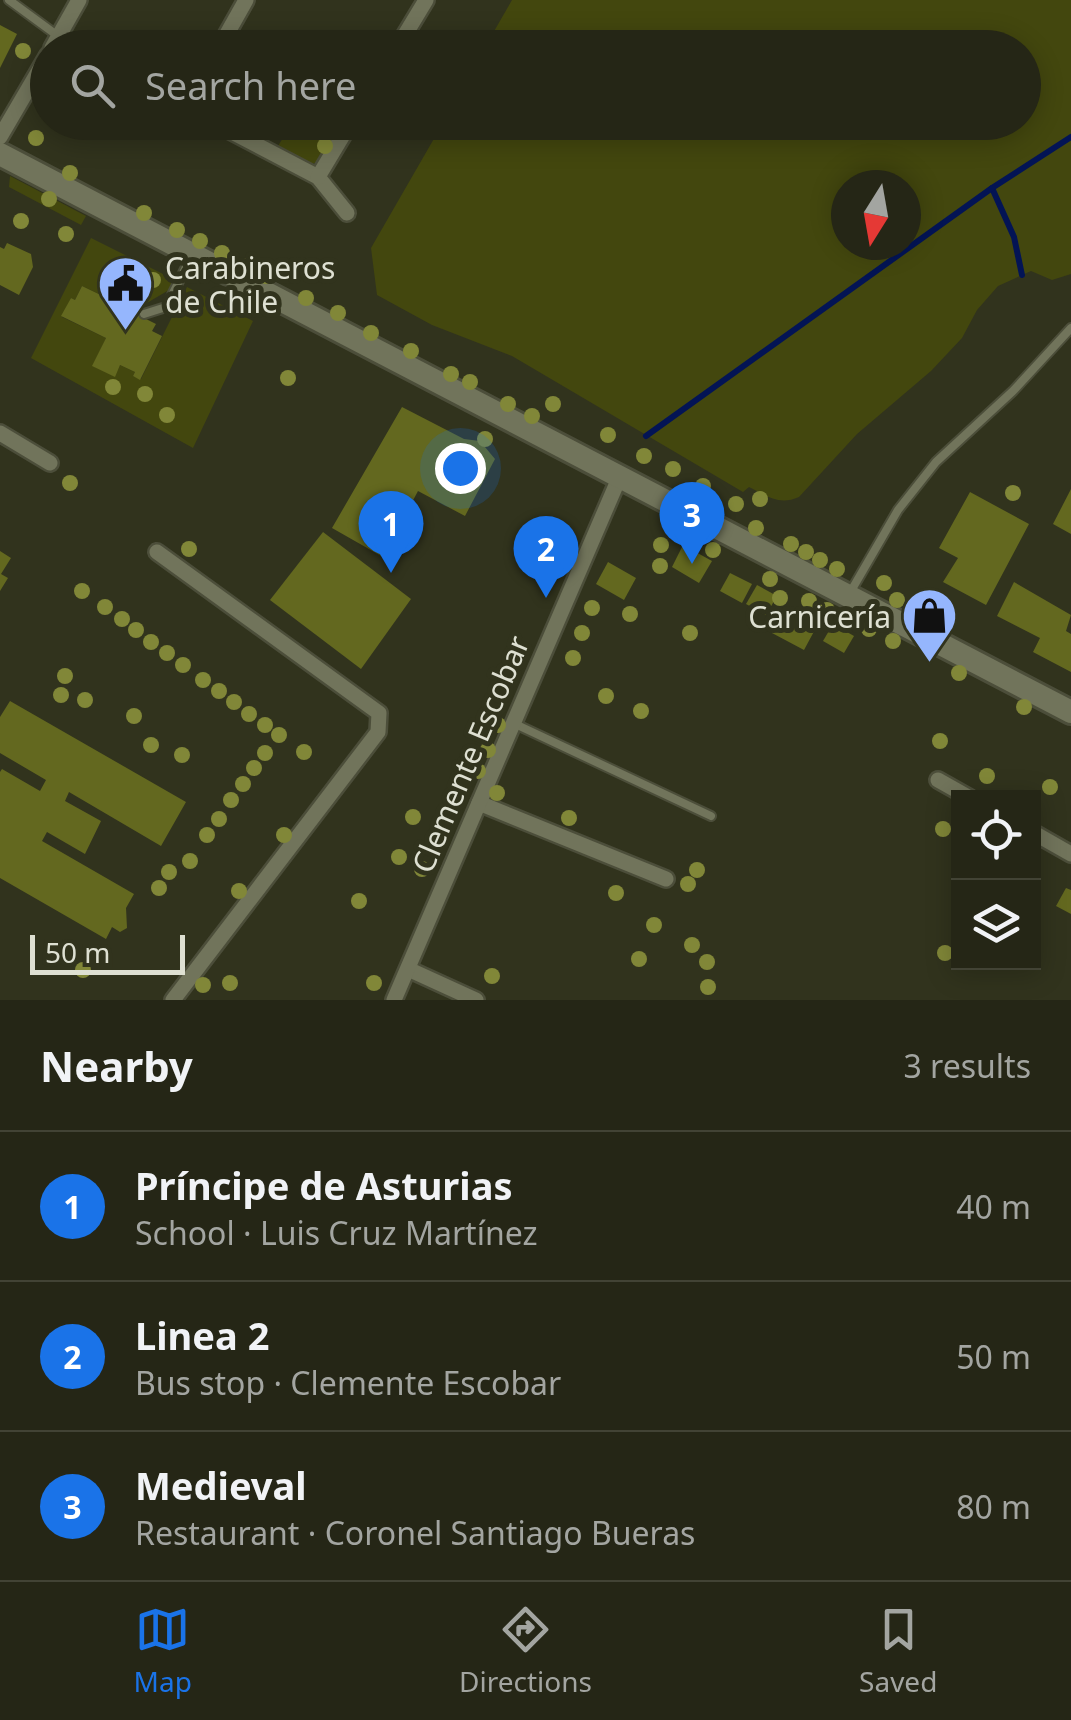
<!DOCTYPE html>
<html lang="en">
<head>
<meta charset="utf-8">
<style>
  body { margin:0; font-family:"Noto Sans",sans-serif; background:#313223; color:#f1f3f6 }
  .controls { position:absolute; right:30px; bottom:30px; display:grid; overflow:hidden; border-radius:0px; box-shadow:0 5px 25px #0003 }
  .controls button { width:90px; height:90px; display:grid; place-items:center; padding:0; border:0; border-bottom:2px solid #424335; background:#252616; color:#f1f3f6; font:50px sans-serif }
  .compass { position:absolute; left:831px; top:170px; width:90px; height:90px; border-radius:50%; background:#252616; box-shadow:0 5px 25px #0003; rotate:191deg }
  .scale { position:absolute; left:30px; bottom:25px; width:155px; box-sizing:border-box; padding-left:10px; border:5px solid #dee0d2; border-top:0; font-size:28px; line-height:35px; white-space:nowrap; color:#dee0d2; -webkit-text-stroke:8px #31331d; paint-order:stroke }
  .you { position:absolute; left:460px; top:468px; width:35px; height:35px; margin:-25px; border:8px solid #fff; border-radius:50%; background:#1a73e8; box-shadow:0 0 0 15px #1a73e833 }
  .badge { display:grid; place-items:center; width:65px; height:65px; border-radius:50%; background:#1a73e8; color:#fff; font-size:32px; font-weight:700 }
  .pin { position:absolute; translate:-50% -82px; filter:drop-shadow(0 2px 5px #0008) }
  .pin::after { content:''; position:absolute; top:52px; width:35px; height:30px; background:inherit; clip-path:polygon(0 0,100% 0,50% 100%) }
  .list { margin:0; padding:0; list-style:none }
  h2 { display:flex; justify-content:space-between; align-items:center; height:130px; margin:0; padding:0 40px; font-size:42px }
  h2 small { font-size:32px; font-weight:400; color:#a3a5a1 }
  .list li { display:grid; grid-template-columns:65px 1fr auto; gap:30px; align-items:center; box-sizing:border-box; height:150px; padding:0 40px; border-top:2px solid #424335 }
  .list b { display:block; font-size:38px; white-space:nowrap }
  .list p { margin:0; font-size:32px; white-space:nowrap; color:#a3a5a1 }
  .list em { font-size:32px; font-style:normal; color:#a3a5a1 }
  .icon { flex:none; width:55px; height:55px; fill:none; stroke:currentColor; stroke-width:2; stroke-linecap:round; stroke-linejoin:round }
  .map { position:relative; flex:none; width:1071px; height:1000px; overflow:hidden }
  .search { position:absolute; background:#252616; box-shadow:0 5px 25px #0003; left:30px; right:30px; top:30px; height:110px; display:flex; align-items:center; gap:25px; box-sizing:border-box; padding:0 35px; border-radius:55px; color:#a3a5a1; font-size:38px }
  .sheet { height:580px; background:#252616 }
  nav { display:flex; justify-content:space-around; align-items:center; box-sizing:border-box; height:140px; border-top:2px solid #424335; background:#252616; font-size:28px; color:#a3a5a1 }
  nav a { display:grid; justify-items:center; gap:5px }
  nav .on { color:#1a73e8 }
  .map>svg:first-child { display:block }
</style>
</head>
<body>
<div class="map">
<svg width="1071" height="1000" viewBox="0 0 1071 1000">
  <rect width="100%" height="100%" fill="#31331d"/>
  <!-- green -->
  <g fill="#43470e" fill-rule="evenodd">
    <path d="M512,0H1071V274L1052,280L1031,271L998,286L977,310L962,338L931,371L857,434L799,497C779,506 767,496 749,487L743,492L512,356L432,325L377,295L371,248L443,123L1024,122V48L485,47ZM846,185H906V245H846Z"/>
    <polygon points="268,123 347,123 328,160 310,164 278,146 286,133"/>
    <polygon points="10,176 86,216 81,225 9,187"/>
    <polygon points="91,238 173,279 169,290 140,307 109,293 107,298 82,286 75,300 71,298 62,317 106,338 93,366 114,376 120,365 135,372 133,376 141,379 187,287 253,321 193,448 31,358"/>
  </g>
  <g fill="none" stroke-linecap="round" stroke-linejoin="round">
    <!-- stream -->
    <g stroke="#031455" stroke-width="6">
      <polyline points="992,188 1014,237 1022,275"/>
      <polyline points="646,436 992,188 1071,137"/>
    </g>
  </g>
  <!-- building -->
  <g fill="#63681f">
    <polygon points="0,25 17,34 0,68"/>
    <polygon points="7,243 31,254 33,267 19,295 0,285 0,247 4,249"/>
    <polygon points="82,286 107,298 109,292 140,307 136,314 156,324 152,331 162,336 140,380 133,376 135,372 120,365 115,377 92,366 106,338 61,316 71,298 75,300"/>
    <polygon points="402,407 464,439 480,441 495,459 465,516 418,491 383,557 332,528"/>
    <polygon points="1071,489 1071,534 1053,524"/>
    <polygon points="970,492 1029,524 986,605 943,582 958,558 939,548"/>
    <polygon points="323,532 411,599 361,669 270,600"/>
    <polygon points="683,545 712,561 699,583 672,567"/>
    <polygon points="0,551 11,558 1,574 8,578 0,591"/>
    <polygon points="608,562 636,578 624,600 596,584"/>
    <polygon points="730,573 752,584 742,603 720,591"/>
    <polygon points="1014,582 1071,615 1066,631 1071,634 1071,672 1033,652 1040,638 997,616"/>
    <polygon points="757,585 777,596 766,615 746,604"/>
    <polygon points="794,611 818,624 804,650 772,633 782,615 790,620"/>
    <polygon points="833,624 854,636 844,653 823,641"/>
    <polygon points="10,701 186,802 161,846 69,792 65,801 101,821 85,854 47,832 42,841 134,894 126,908 127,928 120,932 112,927 106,939 0,878 0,772 2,769 40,791 46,780 0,753 0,717"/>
    <polygon points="1066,888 1071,890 1071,914 1056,906"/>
  </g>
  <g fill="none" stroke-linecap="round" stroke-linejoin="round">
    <defs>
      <g id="lane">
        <polyline points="9,0 58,36"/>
        <polyline points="144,314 166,307 190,259"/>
        <polyline points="851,591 898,510 936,462 1013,391 1071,328"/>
        <polyline points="513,723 711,816"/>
      </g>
      <g id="street">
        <polyline points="52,48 79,0"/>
        <polyline points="219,48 246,0"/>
        <polyline points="397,48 426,0"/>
        <polyline points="213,122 318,177 347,213"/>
        <polyline points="0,137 48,55"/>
        <polyline points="318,177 351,122"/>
        <polyline points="0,433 50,463"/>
        <polyline points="157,552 379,713 378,732 173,1000"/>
        <polyline points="938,780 970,798"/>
        <polyline points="479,803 666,879"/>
        <polyline points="1034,833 1071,854"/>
        <polyline points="408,969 476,1000"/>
        <polyline points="394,1000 620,476"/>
      </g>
      <polyline id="secondary" points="0,154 1071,712"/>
    </defs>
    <!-- lane casing -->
    <use href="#lane" stroke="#4c4e3a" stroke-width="12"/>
    <!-- street casing -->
    <use href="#street" stroke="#4c4e3a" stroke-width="20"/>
    <!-- secondary casing -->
    <use href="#secondary" stroke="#4c4e3a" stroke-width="28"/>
    <!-- lane -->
    <use href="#lane" stroke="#71745b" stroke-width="8"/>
    <!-- street -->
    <use href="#street" stroke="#71745b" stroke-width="15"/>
    <!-- secondary -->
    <use href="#secondary" stroke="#71745b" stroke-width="22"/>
  </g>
  <!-- trees -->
  <g fill="#818738">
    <circle cx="23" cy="51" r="8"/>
    <circle cx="36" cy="138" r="8"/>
    <circle cx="325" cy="146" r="8"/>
    <circle cx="70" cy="173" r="8"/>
    <circle cx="49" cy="199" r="8"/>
    <circle cx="144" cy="213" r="8"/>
    <circle cx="21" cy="221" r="8"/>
    <circle cx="177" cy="230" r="8"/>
    <circle cx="66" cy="234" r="8"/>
    <circle cx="200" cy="241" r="8"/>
    <circle cx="222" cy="253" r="8"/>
    <circle cx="246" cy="266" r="8"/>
    <circle cx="266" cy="276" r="8"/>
    <circle cx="153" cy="280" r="8"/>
    <circle cx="139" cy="297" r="8"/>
    <circle cx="306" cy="298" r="8"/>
    <circle cx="338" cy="313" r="8"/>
    <circle cx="371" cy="333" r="8"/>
    <circle cx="411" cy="351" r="8"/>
    <circle cx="451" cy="374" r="8"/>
    <circle cx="288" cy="378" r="8"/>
    <circle cx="470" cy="382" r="8"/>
    <circle cx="113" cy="387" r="8"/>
    <circle cx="145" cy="394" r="8"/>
    <circle cx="508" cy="404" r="8"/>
    <circle cx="553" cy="404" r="8"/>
    <circle cx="167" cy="415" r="8"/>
    <circle cx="532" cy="416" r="8"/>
    <circle cx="608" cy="435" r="8"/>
    <circle cx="485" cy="439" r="8"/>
    <circle cx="644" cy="456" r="8"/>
    <circle cx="673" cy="469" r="8"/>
    <circle cx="70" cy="483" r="8"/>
    <circle cx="703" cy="486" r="8"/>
    <circle cx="1013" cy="493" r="8"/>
    <circle cx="760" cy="499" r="8"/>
    <circle cx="736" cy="504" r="8"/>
    <circle cx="756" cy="528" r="8"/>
    <circle cx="791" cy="544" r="8"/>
    <circle cx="661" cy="545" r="8"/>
    <circle cx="189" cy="549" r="8"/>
    <circle cx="713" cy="550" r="8"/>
    <circle cx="806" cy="552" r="8"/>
    <circle cx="820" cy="560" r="8"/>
    <circle cx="660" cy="566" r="8"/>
    <circle cx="837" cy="569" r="8"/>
    <circle cx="770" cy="579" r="8"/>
    <circle cx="884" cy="583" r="8"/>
    <circle cx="82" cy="591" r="8"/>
    <circle cx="780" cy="598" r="8"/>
    <circle cx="897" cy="600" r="8"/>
    <circle cx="809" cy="601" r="8"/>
    <circle cx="105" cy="607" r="8"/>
    <circle cx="592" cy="608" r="8"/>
    <circle cx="827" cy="610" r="8"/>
    <circle cx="630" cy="614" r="8"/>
    <circle cx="849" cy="617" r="8"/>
    <circle cx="122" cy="619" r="8"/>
    <circle cx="869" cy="629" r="8"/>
    <circle cx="136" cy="630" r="8"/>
    <circle cx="582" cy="633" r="8"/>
    <circle cx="690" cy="633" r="8"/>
    <circle cx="893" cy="641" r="8"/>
    <circle cx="151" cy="642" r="8"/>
    <circle cx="167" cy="653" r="8"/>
    <circle cx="573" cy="658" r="8"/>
    <circle cx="183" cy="665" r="8"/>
    <circle cx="959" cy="673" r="8"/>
    <circle cx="65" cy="676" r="8"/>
    <circle cx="203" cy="680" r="8"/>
    <circle cx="219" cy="691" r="8"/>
    <circle cx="61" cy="695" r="8"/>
    <circle cx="606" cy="696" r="8"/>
    <circle cx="85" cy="700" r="8"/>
    <circle cx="234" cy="702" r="8"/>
    <circle cx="1024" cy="707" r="8"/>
    <circle cx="641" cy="711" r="8"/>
    <circle cx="249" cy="714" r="8"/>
    <circle cx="134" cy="716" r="8"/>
    <circle cx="265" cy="725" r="8"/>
    <circle cx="498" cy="725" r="8"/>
    <circle cx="478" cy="733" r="8"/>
    <circle cx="279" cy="735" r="8"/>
    <circle cx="940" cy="741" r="8"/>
    <circle cx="151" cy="745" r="8"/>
    <circle cx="488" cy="750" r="8"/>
    <circle cx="304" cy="752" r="8"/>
    <circle cx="265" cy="753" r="8"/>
    <circle cx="182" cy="755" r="8"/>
    <circle cx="254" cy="768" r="8"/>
    <circle cx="478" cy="771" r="8"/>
    <circle cx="987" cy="776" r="8"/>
    <circle cx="243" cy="784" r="8"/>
    <circle cx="1050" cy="787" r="8"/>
    <circle cx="497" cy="793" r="8"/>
    <circle cx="231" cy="800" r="8"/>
    <circle cx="413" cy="817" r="8"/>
    <circle cx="569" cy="818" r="8"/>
    <circle cx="219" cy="819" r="8"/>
    <circle cx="943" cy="829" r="8"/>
    <circle cx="207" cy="835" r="8"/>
    <circle cx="284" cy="835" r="8"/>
    <circle cx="399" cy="857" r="8"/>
    <circle cx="190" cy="861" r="8"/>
    <circle cx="422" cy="869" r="8"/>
    <circle cx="697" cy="870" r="8"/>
    <circle cx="169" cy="872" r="8"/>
    <circle cx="688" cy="884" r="8"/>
    <circle cx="159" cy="888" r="8"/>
    <circle cx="239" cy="891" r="8"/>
    <circle cx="616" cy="893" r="8"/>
    <circle cx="359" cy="901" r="8"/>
    <circle cx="654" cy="925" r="8"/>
    <circle cx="692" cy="945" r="8"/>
    <circle cx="945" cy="953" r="8"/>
    <circle cx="639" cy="959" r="8"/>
    <circle cx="707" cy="962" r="8"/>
    <circle cx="83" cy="970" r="8"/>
    <circle cx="492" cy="976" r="8"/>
    <circle cx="230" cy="983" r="8"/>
    <circle cx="374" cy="983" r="8"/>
    <circle cx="203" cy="985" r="8"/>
    <circle cx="708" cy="987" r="8"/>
  </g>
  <!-- icons -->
  <defs>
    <symbol id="civic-pin" viewBox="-11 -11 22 30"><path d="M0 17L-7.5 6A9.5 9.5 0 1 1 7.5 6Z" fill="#95b6fd" stroke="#31331d"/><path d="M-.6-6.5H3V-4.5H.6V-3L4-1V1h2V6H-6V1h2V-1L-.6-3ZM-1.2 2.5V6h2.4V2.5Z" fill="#111"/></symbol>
    <symbol id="shop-pin" viewBox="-11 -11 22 30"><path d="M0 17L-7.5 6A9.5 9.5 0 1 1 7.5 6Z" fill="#95b6fd" stroke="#31331d"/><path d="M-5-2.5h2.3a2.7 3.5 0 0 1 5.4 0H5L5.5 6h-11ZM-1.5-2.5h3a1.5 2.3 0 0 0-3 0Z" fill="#111"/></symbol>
  </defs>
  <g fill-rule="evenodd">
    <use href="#civic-pin" x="94" y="252" width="63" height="86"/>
    <use href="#shop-pin" x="898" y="584" width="63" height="86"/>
  </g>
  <g text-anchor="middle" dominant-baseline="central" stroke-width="10" stroke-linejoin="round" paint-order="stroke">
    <!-- poi labels -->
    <g font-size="30" fill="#dee0d2" stroke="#31331d" text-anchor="start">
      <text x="165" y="267">Carabineros<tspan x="165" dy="34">de Chile</tspan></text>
      <text x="891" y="616" text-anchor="end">Carnicería</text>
    </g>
    <!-- street labels -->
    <g font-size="30" fill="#dee0d2" stroke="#31331d">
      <text transform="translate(470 754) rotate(-67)">Clemente Escobar</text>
    </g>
  </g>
</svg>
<div class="controls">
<button><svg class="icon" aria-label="locate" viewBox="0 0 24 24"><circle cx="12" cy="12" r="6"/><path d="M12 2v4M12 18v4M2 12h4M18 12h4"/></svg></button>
<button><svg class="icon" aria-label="layers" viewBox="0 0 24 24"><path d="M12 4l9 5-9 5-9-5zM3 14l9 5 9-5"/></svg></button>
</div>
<svg class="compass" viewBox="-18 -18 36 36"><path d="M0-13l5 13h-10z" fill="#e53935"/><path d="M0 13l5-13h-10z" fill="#a3a5a1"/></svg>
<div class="scale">50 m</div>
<div class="you"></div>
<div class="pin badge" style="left:391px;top:573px">1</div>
<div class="pin badge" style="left:546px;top:598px">2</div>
<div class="pin badge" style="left:692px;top:564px">3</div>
<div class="search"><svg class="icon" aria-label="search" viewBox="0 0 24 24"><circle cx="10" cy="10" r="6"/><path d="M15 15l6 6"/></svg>Search here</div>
</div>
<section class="sheet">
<h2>Nearby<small>3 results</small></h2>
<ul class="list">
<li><span class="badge">1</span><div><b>Príncipe de Asturias</b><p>School · Luis Cruz Martínez</p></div><em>40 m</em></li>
<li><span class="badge">2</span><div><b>Linea 2</b><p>Bus stop · Clemente Escobar</p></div><em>50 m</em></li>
<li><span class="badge">3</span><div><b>Medieval</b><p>Restaurant · Coronel Santiago Bueras</p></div><em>80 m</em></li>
</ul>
</section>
<nav>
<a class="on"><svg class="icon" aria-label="map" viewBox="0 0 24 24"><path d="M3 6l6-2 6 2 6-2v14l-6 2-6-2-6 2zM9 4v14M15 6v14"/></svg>Map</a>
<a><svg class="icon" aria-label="directions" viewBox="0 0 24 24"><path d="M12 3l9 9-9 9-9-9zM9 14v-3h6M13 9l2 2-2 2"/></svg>Directions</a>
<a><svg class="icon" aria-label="saved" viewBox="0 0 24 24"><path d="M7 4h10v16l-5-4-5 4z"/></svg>Saved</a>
</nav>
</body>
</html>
